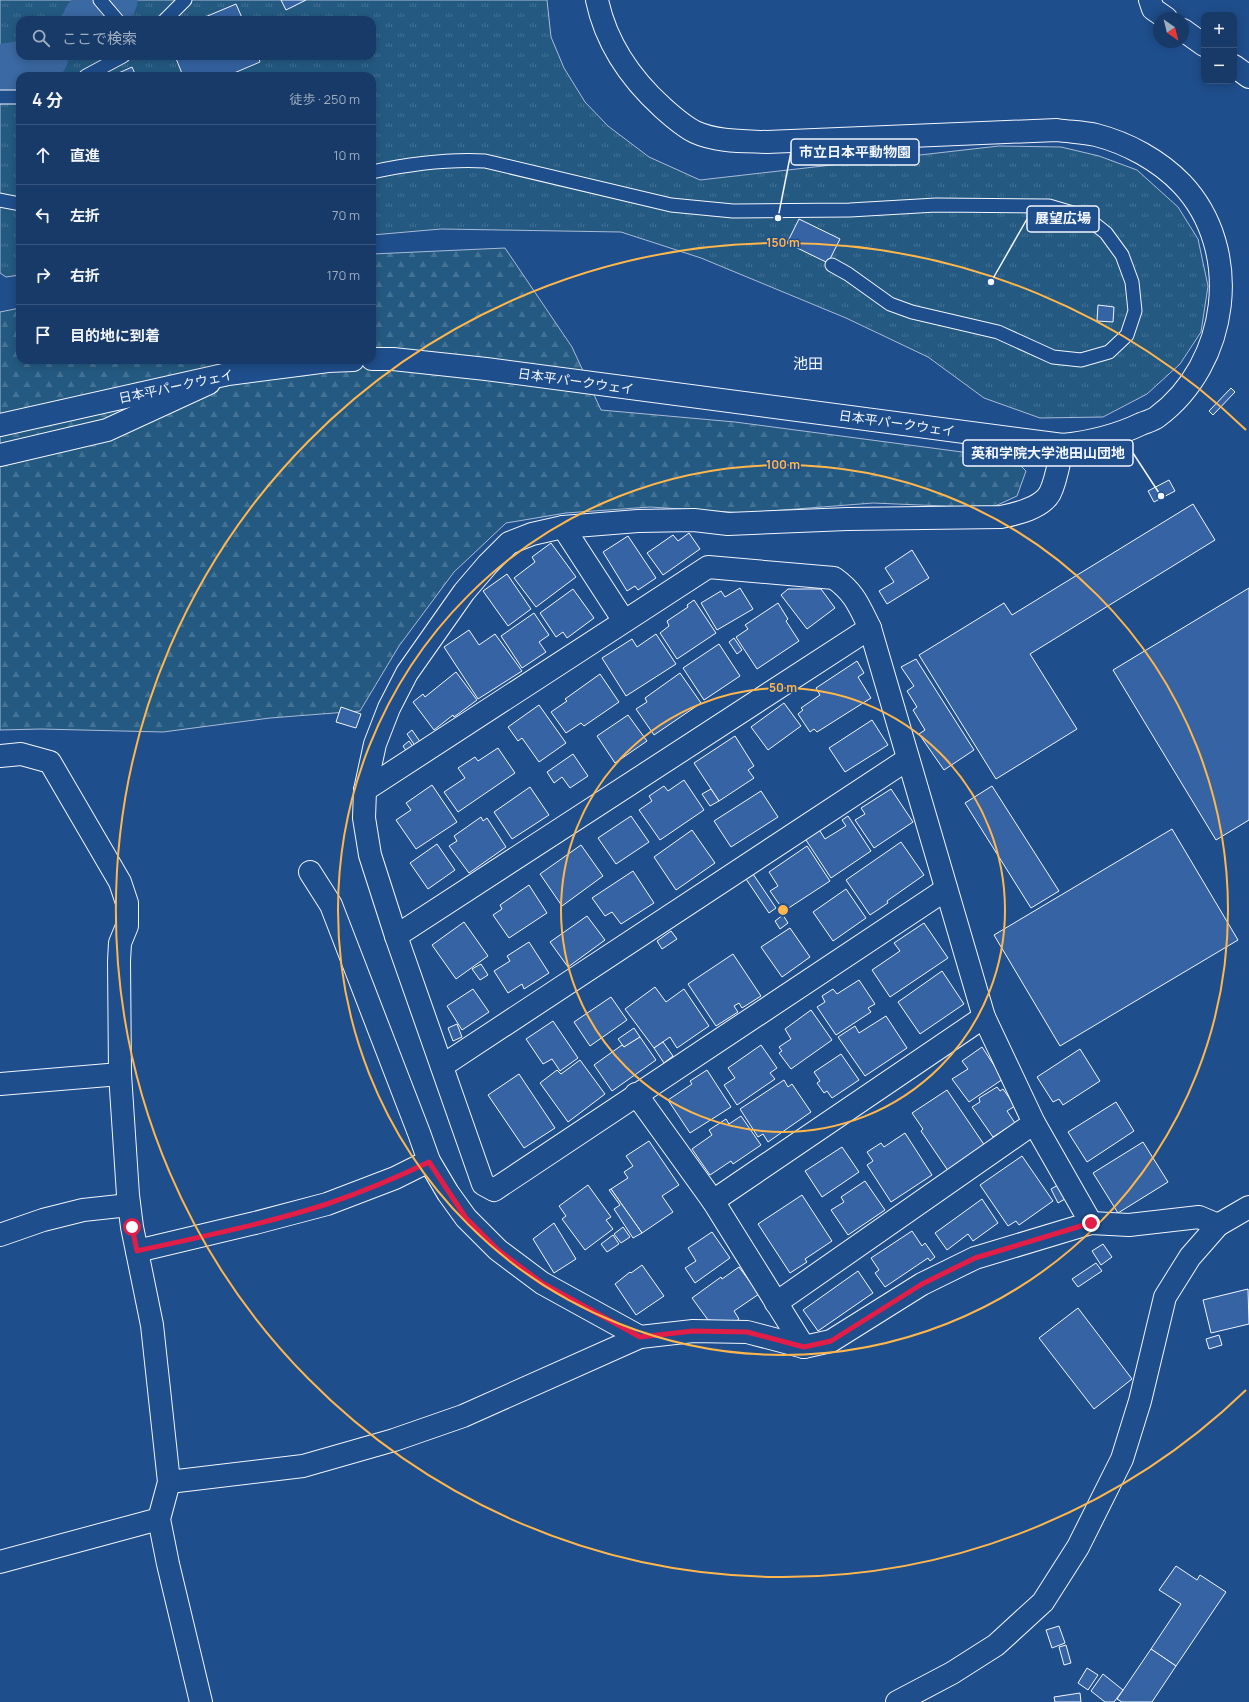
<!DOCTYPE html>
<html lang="ja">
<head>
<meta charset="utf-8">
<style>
  body { margin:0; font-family:Manrope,"Noto Sans JP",sans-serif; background:#20416f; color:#f1f3f6 }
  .controls { position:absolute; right:12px; top:12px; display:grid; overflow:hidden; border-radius:8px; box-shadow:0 2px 10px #0003 }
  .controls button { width:36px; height:36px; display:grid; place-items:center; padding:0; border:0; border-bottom:1px solid #36547d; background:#173a69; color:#f1f3f6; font:20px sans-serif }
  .compass { position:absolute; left:1153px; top:12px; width:36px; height:36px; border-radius:50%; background:#173a69; box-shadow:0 2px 10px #0003; rotate:145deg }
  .stop { position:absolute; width:12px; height:12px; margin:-9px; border:3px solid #e11d48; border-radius:50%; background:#fff }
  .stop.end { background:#e11d48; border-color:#fff; box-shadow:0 1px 4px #0008 }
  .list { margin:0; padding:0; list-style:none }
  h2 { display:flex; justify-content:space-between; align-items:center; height:52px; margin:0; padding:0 16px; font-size:17px }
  h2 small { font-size:13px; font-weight:400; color:#9eadc0 }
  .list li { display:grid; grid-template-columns:26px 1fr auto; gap:12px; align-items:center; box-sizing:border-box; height:60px; padding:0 16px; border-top:1px solid #36547d }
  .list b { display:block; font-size:15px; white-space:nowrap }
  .list em { font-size:13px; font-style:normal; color:#9eadc0 }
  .icon { flex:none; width:22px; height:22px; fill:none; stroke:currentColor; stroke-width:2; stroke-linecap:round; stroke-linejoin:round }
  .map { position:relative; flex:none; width:1249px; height:1702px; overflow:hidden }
  .search { position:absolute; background:#173a69; box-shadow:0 2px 10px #0003; left:16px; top:16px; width:360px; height:44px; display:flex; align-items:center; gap:10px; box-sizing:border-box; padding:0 14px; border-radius:12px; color:#9eadc0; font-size:15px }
  .panel { position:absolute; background:#173a69; box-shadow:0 2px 10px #0003; left:16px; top:72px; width:360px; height:292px; border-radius:12px }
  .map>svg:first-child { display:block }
</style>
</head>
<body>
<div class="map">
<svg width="1249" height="1702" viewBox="0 0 1249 1702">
  <defs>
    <pattern id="grass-tufts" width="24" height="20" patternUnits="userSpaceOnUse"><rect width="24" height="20" fill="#245a82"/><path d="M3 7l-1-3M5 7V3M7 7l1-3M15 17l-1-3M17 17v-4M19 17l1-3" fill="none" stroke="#447295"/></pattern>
    <pattern id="forest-firs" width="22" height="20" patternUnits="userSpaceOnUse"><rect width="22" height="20" fill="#245a82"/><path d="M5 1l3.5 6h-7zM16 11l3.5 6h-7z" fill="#447295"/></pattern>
  </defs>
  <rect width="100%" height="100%" fill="#1f4e8c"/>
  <!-- grass -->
  <path fill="url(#grass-tufts)" stroke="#a8bbd7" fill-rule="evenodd" d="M0,0H547L551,37L564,68L585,102L608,126L649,157L700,180L999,146L1061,147L1099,156L1137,170L1178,207L1198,239L1208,286L1201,332L1180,364L1147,394L1103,417L1040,418L984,398L928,357L846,318L701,258L621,232L441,229L372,235V76H20V275L6,277L0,273ZM20,20H372V56H20Z"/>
  <!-- forest -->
  <polygon fill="url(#forest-firs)" stroke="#a8bbd7" points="505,248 572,347 601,410 735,422 1000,457 1015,460 1026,471 1017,496 991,508 873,503 745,513 650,507 566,513 506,523 454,572 399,646 360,711 270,718 163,732 41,729 0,730 0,312 20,308 20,360 372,360 372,254"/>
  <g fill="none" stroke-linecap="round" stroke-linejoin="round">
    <!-- river -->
    <g stroke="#3b69a3" stroke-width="53">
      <polyline points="89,20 111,0"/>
      <polyline points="0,71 28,66 42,56"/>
    </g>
  </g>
  <!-- building -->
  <g fill="#3563a3" stroke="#f2f6ff">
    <polygon points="281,0 306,0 286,10"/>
    <polygon points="236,4 243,20 198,20"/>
    <polygon points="175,56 258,56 260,62 227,76 183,76"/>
    <polygon points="132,67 136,76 112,76"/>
    <polygon points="799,219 840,239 828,263 787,243"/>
    <polygon points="1098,305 1114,307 1113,322 1097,321"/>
    <polygon points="1231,388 1235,392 1213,415 1209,411"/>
    <polygon points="1169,480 1175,491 1154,502 1148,491"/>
    <polygon points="1193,504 1215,540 1030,654 1077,729 996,779 919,655 1004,603 1012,615"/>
    <polygon points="689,533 700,549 663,575 647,553 673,535 678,541"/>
    <polygon points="628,536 656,578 638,590 635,586 627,591 603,552"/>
    <polygon points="551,543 576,577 536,607 514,578 535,562 532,557"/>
    <polygon points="912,550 929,578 887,604 879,591 894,582 885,568"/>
    <polygon points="507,574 531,609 508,626 483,591"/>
    <polygon points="740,588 753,609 717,630 701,603 721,591 725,597"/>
    <polygon points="1249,588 1249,820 1216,840 1113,670"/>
    <polygon points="573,589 594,618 567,638 563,632 556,637 540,613"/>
    <polygon points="788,589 821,589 835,608 807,629 781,595"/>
    <polygon points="694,600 716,633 677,659 660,633 669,626 667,621 688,607 687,605"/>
    <polygon points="778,603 788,619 786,621 799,641 757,669 736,637 748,629 745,625"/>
    <polygon points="534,613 549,635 539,642 546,652 522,668 501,636"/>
    <polygon points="469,630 479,645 495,634 522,671 478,699 444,647"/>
    <polygon points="656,634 676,664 626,696 602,658 632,639 637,647"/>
    <polygon points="734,638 742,650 737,654 729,642"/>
    <polygon points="719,644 740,676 704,700 683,668"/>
    <polygon points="916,659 974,750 944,770 919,734 925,730 913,710 917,707 907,691 914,686 901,667"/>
    <polygon points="857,661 864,673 858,677 871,698 817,732 814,729 810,732 798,714 803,710 801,708 820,695 816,688"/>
    <polygon points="456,672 477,700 454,717 453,715 434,730 413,702 423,694 425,697"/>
    <polygon points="680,673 701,703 654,735 636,709 647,702 645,698"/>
    <polygon points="600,674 619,702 584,726 581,723 566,733 551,712 567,701 565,699"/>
    <polygon points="784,703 801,726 768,750 751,727"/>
    <polygon points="539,705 566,743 539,762 522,738 518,741 508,727"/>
    <polygon points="341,707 361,714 356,728 336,722"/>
    <polygon points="628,715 647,741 615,763 597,736"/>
    <polygon points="872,720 888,745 845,772 829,748"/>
    <polygon points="412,730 423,746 418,750 407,734"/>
    <polygon points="735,736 754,766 748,770 754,778 719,801 694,763"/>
    <polygon points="409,741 416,751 409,755 403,746"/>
    <polygon points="498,748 515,773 458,812 444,792 465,778 458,768 475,757 478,761"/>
    <polygon points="573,754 588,776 570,788 562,777 554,783 547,772"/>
    <polygon points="684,780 704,810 660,840 639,810 652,801 649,796 664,786 668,791"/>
    <polygon points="432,785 457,822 416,849 396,820 411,810 406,803"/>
    <polygon points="992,786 1059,891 1031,908 965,803"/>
    <polygon points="530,787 549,815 512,839 494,812"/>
    <polygon points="711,789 719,801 710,806 702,794"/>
    <polygon points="891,789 913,822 874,848 855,820 865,814 861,808"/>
    <polygon points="761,791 778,817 731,847 714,821"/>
    <polygon points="631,816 649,842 616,864 598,838"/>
    <polygon points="848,816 871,851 831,878 804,837 818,828 825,839 846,826 842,820"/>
    <polygon points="481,817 483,821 487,818 506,847 469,873 449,846 457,841 454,836"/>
    <polygon points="1172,829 1238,940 1060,1046 994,935"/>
    <polygon points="692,830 715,863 676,890 654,857"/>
    <polygon points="901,842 924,875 887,901 888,903 870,915 846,880"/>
    <polygon points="437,844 455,870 428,889 410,863"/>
    <polygon points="581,845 603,876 562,906 540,874"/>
    <polygon points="807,846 830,881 784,911 770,891 778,886 769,872"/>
    <polygon points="633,871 654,903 621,924 612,912 605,916 592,898"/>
    <polygon points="753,874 776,908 769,913 746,879"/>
    <polygon points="529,885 547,913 509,938 493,915 502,909 500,905"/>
    <polygon points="846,889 866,918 833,941 813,912"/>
    <polygon points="783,915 788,923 780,929 775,921"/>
    <polygon points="587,916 605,940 568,967 550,942"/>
    <polygon points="464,922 488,956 456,979 432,945"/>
    <polygon points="924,923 948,958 890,997 872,970 900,951 894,943"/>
    <polygon points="790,928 810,957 782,977 761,947"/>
    <polygon points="671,931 677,939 662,949 657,941"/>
    <polygon points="529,942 549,973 524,989 522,984 508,993 494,971 510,961 507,956"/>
    <polygon points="733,954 761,996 742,1008 739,1003 734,1006 738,1012 716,1026 688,984"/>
    <polygon points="481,964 488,975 480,980 472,969"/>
    <polygon points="942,971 964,1004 920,1034 898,1002"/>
    <polygon points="859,980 875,1004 868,1008 871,1012 836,1035 817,1007 825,1002 822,996 833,989 837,994"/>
    <polygon points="655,987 666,1002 684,989 709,1026 677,1048 670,1037 654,1048 625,1009"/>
    <polygon points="473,989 489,1012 462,1030 447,1006"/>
    <polygon points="611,997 627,1020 590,1046 574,1022"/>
    <polygon points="811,1010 832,1040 791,1069 779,1053 782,1051 779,1047 791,1039 785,1029"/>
    <polygon points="886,1016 907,1048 865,1076 838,1037 855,1026 859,1033"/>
    <polygon points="553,1021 578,1058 560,1071 552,1059 543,1064 526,1039"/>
    <polygon points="457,1024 462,1037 453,1041 448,1028"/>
    <polygon points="634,1028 640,1037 624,1047 618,1039"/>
    <polygon points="640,1037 656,1060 612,1091 594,1065 622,1045 624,1047"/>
    <polygon points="663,1042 673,1056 664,1063 654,1048"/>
    <polygon points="761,1045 777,1068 770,1073 775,1079 737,1105 724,1085 735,1078 728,1068"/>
    <polygon points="982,1047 1003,1079 969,1102 952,1079 968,1069 962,1061"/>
    <polygon points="1080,1049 1100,1081 1063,1105 1059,1099 1053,1102 1037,1077"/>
    <polygon points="841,1054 859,1080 832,1098 827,1091 824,1093 817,1083 820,1081 814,1072"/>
    <polygon points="580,1060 605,1094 568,1122 540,1083 557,1070 561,1074"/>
    <polygon points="707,1070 731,1107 690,1133 668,1100 692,1084 690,1081"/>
    <polygon points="519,1074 555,1128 524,1148 488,1095"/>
    <polygon points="784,1080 788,1087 792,1084 811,1112 768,1142 763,1134 758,1137 740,1109"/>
    <polygon points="997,1087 1000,1091 1003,1089 1015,1106 1007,1111 1015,1123 993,1137 972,1107 980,1102 979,1098"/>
    <polygon points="947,1090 985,1146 953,1178 921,1131 923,1129 912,1113"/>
    <polygon points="1116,1102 1134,1131 1087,1162 1068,1132"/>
    <polygon points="741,1116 761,1145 733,1164 731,1161 710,1175 692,1149 712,1135 709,1130 726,1119 729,1124"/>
    <polygon points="905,1133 932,1175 891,1202 867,1165 873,1161 867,1152 881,1143 884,1147"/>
    <polygon points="649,1141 679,1185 662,1196 673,1212 642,1233 611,1189 628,1178 624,1172 633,1166 626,1156"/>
    <polygon points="1143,1142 1168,1182 1118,1213 1093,1173"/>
    <polygon points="842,1147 859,1172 822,1197 805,1171"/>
    <polygon points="1022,1156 1053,1201 1019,1225 1016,1221 1008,1226 980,1185"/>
    <polygon points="865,1181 885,1210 848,1235 831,1210 844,1202 841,1197"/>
    <polygon points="588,1185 611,1217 606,1220 613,1229 585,1250 562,1219 566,1216 559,1206"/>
    <polygon points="1058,1185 1065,1199 1058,1203 1051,1189"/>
    <polygon points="611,1189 642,1233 633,1238 614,1209 620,1205 609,1190"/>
    <polygon points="802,1195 832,1241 805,1259 807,1262 790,1273 758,1224"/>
    <polygon points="982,1199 998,1223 973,1241 968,1234 947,1250 935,1233"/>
    <polygon points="554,1223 576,1259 554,1273 533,1239"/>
    <polygon points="623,1227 630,1237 621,1243 614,1234"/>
    <polygon points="912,1231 922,1246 925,1243 935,1257 930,1261 928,1258 885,1287 875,1273 879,1270 871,1258"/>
    <polygon points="712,1232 730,1258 695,1283 685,1268 696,1261 688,1248"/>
    <polygon points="613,1235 619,1244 607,1252 601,1244"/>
    <polygon points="1103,1244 1112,1257 1101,1265 1092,1251"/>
    <polygon points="1096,1263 1102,1271 1078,1287 1072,1279"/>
    <polygon points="642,1265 664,1296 636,1315 615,1284 630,1272 631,1273"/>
    <polygon points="739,1267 759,1294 734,1311 739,1319 734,1323 708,1320 692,1298 721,1277 722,1279"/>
    <polygon points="858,1271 873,1293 818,1331 803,1310"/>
    <polygon points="1248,1289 1249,1324 1211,1333 1203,1300"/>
    <polygon points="1078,1308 1132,1379 1094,1409 1039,1338"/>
    <polygon points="1219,1335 1222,1345 1209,1349 1206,1339"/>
    <polygon points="1176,1566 1197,1580 1200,1575 1226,1592 1176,1666 1151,1649 1181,1604 1159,1590"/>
    <polygon points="1059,1626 1065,1643 1052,1648 1046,1630"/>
    <polygon points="1066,1645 1071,1663 1064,1665 1059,1647"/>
    <polygon points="1151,1649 1176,1666 1152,1702 1122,1702 1117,1699"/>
    <polygon points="1087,1668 1098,1675 1088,1690 1078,1683"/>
    <polygon points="1103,1674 1123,1690 1114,1702 1105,1702 1091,1691"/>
    <polygon points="1080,1693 1081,1702 1055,1702 1054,1697"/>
  </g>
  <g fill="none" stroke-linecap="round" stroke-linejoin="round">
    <defs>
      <g id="lane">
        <polyline points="100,0 117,20"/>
        <polyline points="165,20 185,0"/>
        <polyline points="86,76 123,56"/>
        <polyline points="0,97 20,97"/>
        <path d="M372,172C409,164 448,159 485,161L671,205L733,211L850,210L936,205L1049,206L1086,217L1106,233L1122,255L1132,282L1135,311L1127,335L1109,352L1081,360L1053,357L998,332L912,312L890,304L848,274L832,265"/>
        <polyline points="0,200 20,204"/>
      </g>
      <g id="street">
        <polyline points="1150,0 1153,9 1166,18"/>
        <polyline points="1183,30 1204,45"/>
        <polyline points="1234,66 1249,77"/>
        <polyline points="0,455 107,430 209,383"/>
        <path d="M563,527L638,521L694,520L728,524L847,519L1001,517C1016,514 1042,508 1050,493C1057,479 1059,460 1063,445"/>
        <polyline points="624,621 563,527 532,534 509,543 488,564 464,592 407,673 389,708 375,744 365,790 364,818 370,855 396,936 483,1184 494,1190 945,890"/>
        <polyline points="0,756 21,754 50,762 120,882 127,903 127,926 120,943 119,961 120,1074 128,1195 132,1227 152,1325 169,1482 159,1519 168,1564 201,1702"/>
        <path d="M365,790L708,567L834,578C855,593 859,606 870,628L984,1017L1034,1123L1091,1223L975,1258L922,1284L831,1341L804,1347L713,1201L636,1094"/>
        <polyline points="396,936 870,628"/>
        <polyline points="442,1066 908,759"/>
        <polyline points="0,1084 120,1074"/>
        <polyline points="713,1201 984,1017"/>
        <polyline points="1091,1223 1129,1225 1199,1217 1218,1225"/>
        <polyline points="0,1235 43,1220 83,1210 129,1205"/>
        <polyline points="137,1251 255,1223 327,1204 395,1178 429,1161"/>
        <polyline points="776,1303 1034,1123"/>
        <polyline points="640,1337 693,1331 747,1332 804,1347"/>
        <polyline points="169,1482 303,1466 394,1440 463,1416 640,1337 542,1283 498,1250 466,1218 448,1193 429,1161 419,1133 331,905 310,872"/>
        <polyline points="0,1562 159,1519"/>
        <polyline points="897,1702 952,1673 996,1645 1043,1602 1078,1547 1122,1459 1140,1401 1165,1297 1190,1257 1218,1225 1249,1207"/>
      </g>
      <g id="secondary">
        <path d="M372,359H393L486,369L1063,445C1090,442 1116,436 1141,424C1146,422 1153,420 1157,417C1229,364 1244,250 1182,184C1159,160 1127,143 1096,135C1084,132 1070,132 1057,130L767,142C744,141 717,142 695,132C683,126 673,117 663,108C631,79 606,43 597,0"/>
        <polyline points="0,425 228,374 328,361 353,360"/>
      </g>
    </defs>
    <!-- lane casing -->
    <use href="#lane" stroke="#f2f6ff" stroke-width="15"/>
    <!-- street casing -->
    <use href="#street" stroke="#f2f6ff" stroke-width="24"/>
    <!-- secondary casing -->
    <use href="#secondary" stroke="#f2f6ff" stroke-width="24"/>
    <!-- lane -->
    <use href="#lane" stroke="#1f4e8c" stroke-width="13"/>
    <!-- street -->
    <use href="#street" stroke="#1f4e8c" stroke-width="22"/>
    <!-- secondary -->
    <use href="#secondary" stroke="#1f4e8c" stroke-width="22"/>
  </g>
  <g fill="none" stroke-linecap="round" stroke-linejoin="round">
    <!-- route -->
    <path stroke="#e11d48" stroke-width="5" d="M132,1227L137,1251C200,1237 265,1224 327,1204C362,1192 396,1178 429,1162L466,1218L498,1250L542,1283L640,1337L693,1331L747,1332L804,1347L831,1341L922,1284L975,1258L1091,1223"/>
  </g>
  <!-- distance rings -->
  <g fill="none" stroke="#ffb74d" stroke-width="2">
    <circle cx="783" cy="910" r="222"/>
    <circle cx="783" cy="910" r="445"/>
    <path d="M1246 1390A667 667 0 1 1 1246 430"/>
  </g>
  <g text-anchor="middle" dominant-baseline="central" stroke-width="3" stroke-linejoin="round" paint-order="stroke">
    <!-- street labels -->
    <g font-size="13" fill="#f2f6ff" stroke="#1f4e8c">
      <text transform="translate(576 381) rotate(8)">日本平パークウェイ</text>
      <text transform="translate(176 386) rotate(-12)">日本平パークウェイ</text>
      <text transform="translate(897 423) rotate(8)">日本平パークウェイ</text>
    </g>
    <!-- quarter labels -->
    <g font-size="15" fill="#f2f6ff" stroke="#1f4e8c">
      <text x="808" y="363">池田</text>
    </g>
  </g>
  <circle cx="783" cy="910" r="6" fill="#ffb74d" stroke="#1f4e8c" stroke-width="2"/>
  <g font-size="12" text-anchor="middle" font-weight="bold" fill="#ffb74d" stroke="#1f4e8c" stroke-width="3" stroke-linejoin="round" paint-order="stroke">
    <text x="783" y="247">150 m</text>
    <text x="783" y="469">100 m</text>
    <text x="783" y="692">50 m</text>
  </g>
  <!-- callouts -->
  <path fill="none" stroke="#f2f6ff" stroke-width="1.5" d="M778 218L791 152M991 282L1027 219M1161 496L1133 453"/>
  <g fill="#f2f6ff" stroke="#1f4e8c" stroke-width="1.5">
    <circle cx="778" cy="218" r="4"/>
    <circle cx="991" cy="282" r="4"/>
    <circle cx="1161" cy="496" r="4"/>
  </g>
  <g fill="#1f4e8c" stroke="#f2f6ff" stroke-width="1.5">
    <rect x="791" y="139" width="128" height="26" rx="4"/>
    <rect x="1027" y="206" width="72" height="26" rx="4"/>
    <rect x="963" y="440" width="170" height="26" rx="4"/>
  </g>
  <g font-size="14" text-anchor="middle" font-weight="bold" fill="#f2f6ff">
    <text x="855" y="157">市立日本平動物園</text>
    <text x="1063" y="223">展望広場</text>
    <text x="1048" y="458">英和学院大学池田山団地</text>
  </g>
</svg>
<div class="controls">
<button>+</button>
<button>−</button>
</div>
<svg class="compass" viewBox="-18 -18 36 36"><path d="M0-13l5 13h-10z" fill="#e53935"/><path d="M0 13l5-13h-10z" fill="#9eadc0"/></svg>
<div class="stop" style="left:132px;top:1227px"></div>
<div class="stop end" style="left:1091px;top:1223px"></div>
<div class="search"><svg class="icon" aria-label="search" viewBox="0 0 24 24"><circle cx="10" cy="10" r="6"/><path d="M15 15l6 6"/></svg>ここで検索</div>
<section class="panel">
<h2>4 分<small>徒歩 · 250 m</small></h2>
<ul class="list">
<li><svg class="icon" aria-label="ahead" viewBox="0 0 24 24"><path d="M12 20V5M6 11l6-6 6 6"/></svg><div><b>直進</b></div><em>10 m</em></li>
<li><svg class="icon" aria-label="left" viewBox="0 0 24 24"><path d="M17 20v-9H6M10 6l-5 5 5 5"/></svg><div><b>左折</b></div><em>70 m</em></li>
<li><svg class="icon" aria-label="right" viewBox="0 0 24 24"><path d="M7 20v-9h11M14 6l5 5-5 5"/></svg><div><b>右折</b></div><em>170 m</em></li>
<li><svg class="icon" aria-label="arrive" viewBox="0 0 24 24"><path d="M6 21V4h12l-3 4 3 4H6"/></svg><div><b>目的地に到着</b></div></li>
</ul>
</section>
</div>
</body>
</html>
